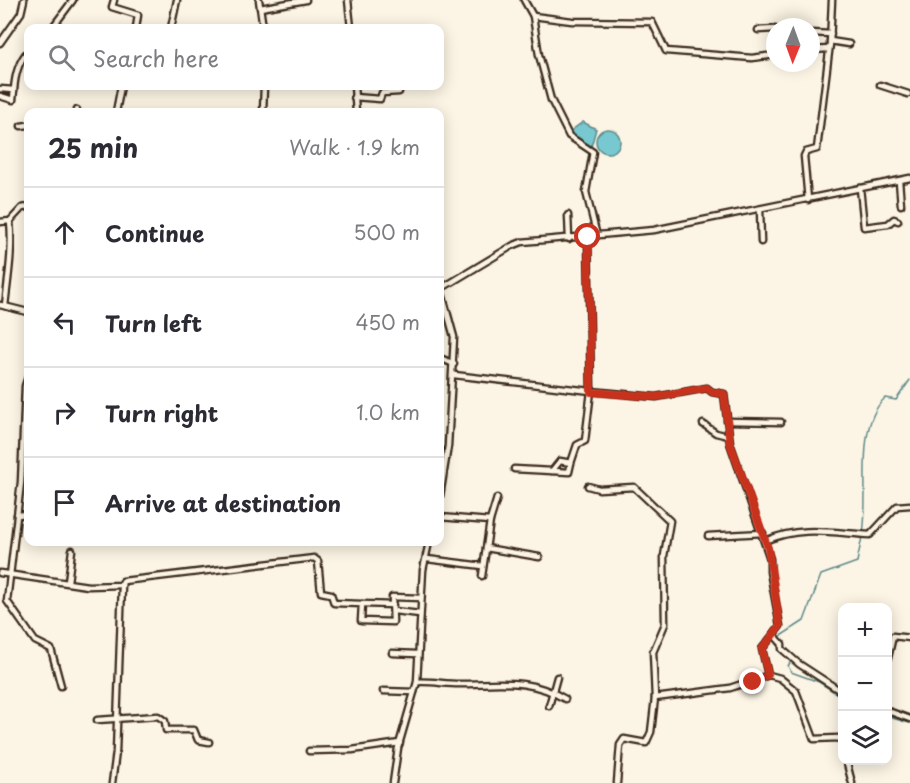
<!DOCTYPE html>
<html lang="en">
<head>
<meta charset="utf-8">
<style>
  body { margin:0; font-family:"Playpen Sans",sans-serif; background:#f7f7f7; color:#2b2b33 }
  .controls { position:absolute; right:18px; bottom:18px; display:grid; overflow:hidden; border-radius:12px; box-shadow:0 3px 15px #0003 }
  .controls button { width:54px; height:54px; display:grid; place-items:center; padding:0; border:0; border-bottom:2px solid #e1e1e2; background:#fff; color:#2b2b33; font:30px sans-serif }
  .compass { position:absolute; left:766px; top:18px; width:54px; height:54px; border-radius:50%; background:#fff; box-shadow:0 3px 15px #0003; rotate:181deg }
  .stop { position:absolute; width:18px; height:18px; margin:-14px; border:4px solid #c8321e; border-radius:50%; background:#fff }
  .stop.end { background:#c8321e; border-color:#fff; box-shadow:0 2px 6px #0008 }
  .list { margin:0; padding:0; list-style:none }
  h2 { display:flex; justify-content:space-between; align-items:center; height:78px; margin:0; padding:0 24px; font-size:26px }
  h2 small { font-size:20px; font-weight:400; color:#7c7c81 }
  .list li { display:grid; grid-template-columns:39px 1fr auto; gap:18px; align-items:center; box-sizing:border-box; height:90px; padding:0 24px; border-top:2px solid #e1e1e2 }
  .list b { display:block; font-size:22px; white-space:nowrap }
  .list em { font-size:20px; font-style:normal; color:#7c7c81 }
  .icon { flex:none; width:33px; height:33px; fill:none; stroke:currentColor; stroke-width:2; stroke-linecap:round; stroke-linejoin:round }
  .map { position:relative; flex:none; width:910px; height:783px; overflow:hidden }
  .search { position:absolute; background:#fff; box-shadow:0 3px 15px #0003; left:24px; top:24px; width:420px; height:66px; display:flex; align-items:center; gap:15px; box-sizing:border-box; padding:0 21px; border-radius:12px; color:#7c7c81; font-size:22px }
  .panel { position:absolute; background:#fff; box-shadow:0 3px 15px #0003; left:24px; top:108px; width:420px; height:438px; border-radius:12px }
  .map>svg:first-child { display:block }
</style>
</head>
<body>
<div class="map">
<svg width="910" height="783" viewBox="0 0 910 783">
  <rect width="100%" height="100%" fill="#fcf5e5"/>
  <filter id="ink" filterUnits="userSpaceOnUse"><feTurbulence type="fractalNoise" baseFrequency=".0167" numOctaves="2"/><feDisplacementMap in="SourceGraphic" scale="12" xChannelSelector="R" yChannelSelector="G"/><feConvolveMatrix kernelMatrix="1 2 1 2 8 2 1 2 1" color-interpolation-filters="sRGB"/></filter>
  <g filter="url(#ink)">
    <!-- water -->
    <g fill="#77c8d0" stroke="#5f8989" stroke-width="1.5">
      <polygon points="583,122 596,129 591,147 569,132"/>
      <circle cx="608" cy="141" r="12"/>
    </g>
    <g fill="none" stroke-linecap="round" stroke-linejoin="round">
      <!-- stream -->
      <g stroke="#5f8989" stroke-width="1.5">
        <path d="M863,533C870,493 854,427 885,398L896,400L910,380"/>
        <polyline points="779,637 804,621 821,575 857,562 862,537"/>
        <polyline points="776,640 780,652 791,661 788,666 791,672 819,682 842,697"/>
        <polyline points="888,717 910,723"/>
      </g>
      <defs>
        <g id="minor">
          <polyline points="114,0 112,7 138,15 136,28"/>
          <polyline points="259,0 263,28"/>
          <polyline points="348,0 351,28"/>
          <polyline points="524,0 533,16 539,55 551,100 569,136 593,152 586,192 597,236"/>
          <polyline points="260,8 306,0"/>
          <polyline points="533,16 572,21 652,22 666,51 752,58 775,55"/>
          <polyline points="52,28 73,0"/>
          <polyline points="171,28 177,0"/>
          <polyline points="758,30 775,29"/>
          <polyline points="811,33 831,34"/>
          <polyline points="830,41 849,44"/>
          <polyline points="0,43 21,13 24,0"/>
          <polyline points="811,50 829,49"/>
          <polyline points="880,85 908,94"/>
          <polyline points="354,86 356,112"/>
          <polyline points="0,89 14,90 13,100 0,96"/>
          <path d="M14,90C15,75 18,62 28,51"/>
          <polyline points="354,97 380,99 382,93 399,92"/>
          <polyline points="77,112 77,110"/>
          <polyline points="116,112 121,86"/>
          <polyline points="263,112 264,86"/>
          <polyline points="21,126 28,125"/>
          <polyline points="899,181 901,205"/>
          <polyline points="860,188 864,227 888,224 894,219 898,221"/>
          <polyline points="808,200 804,156 806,152 817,149 830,44 832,0"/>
          <polyline points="760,209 761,242"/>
          <polyline points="568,215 569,239"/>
          <polyline points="0,222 10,221 22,208 28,207"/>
          <polyline points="440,286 454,337 448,446 440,496"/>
          <polyline points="442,288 512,246 522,242 654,230 910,178"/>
          <polyline points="0,305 28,312"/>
          <path d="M5,306C8,277 13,251 10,221"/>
          <polyline points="440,358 454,364"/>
          <polyline points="454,375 591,391 588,237"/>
          <polyline points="28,377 25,386 21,482 7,601 35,641 51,649 61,686"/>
          <polyline points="727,421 781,422"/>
          <polyline points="703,424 716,433 728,436"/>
          <polyline points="514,469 552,471 560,461 571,463 577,445 585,441 591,391 656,397 707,388 712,392 724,394 730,443 770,559 770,572 780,626 762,649 768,675"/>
          <polyline points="552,471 569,472 571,463"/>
          <polyline points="588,486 599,489 634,487 670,521 664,556 665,624 653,652 655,698"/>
          <polyline points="17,515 28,514"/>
          <polyline points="440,517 490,521"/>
          <polyline points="708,536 763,533"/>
          <path d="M765,541C801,525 833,533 870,535L897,506L910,505"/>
          <polyline points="486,548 539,557"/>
          <polyline points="427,559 483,566"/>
          <polyline points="0,573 88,586 122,585 123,581 314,558 318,561 321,592 331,594 334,603 362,604 361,621 393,622 392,597 421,598"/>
          <polyline points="482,576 490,521 497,498"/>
          <polyline points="68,582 72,550"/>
          <polyline points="363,604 393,605"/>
          <polyline points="394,611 420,614"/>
          <polyline points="774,635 782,644 782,649 799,664 842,692"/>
          <polyline points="392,653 417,654"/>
          <polyline points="888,658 893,636 910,638"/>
          <path d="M417,682C431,681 445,684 459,684C499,684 528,677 565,699"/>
          <polyline points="383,691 414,692"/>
          <polyline points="549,706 557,677"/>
          <polyline points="888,711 910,719"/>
          <polyline points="97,720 158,716 165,721 166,730 194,730 198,740 209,742"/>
          <polyline points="309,751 352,750 400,743"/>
          <polyline points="846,760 852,783"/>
          <polyline points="112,783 116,752 122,585"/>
          <polyline points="393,783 398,748 417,682 423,570 429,542"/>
          <polyline points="617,783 620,745 624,739 646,743 651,732 655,698 730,688 769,675 780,678 796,691 814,739 838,738 842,741"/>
        </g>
      </defs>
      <!-- minor casing -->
      <use href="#minor" stroke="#3b2a1e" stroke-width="9"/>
      <!-- minor -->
      <use href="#minor" stroke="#fcf5e5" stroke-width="4.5"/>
    </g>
  </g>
  <g fill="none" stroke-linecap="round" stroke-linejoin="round" filter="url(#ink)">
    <!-- route -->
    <polyline stroke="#c8321e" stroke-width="8" points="588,237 591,392 656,397 707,388 712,392 724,394 730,443 768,548 780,626 762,649 768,675 753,682"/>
  </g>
</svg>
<div class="controls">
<button>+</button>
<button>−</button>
<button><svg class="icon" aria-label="layers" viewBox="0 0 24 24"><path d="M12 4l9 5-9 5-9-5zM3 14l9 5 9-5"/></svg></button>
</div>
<svg class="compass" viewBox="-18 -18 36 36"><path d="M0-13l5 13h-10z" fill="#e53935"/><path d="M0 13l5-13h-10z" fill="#7c7c81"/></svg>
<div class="stop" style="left:588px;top:237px"></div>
<div class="stop end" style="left:753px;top:682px"></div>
<div class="search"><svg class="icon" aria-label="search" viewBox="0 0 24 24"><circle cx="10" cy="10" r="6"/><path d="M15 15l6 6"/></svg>Search here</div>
<section class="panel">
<h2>25 min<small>Walk · 1.9 km</small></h2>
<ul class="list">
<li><svg class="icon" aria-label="ahead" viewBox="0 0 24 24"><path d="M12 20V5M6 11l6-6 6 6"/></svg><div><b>Continue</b></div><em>500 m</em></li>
<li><svg class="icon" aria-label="left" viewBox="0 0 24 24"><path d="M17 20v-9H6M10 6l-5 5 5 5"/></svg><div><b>Turn left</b></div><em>450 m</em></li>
<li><svg class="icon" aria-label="right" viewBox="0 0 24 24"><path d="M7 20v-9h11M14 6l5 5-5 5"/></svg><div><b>Turn right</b></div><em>1.0 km</em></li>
<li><svg class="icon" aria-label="arrive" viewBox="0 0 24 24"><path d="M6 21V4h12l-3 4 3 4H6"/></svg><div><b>Arrive at destination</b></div></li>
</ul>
</section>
</div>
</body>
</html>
